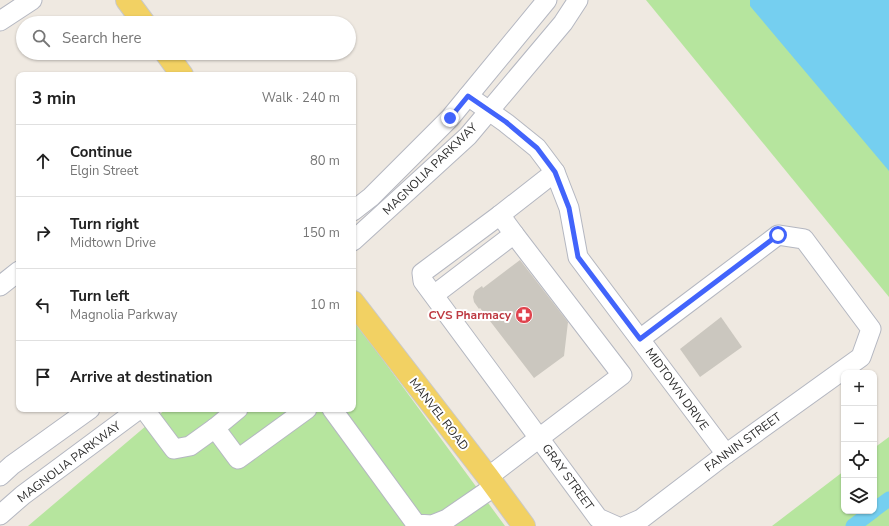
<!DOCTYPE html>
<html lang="en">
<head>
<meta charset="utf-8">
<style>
  body { margin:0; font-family:"Nunito Sans",sans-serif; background:#f6f6f6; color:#222 }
  .controls { position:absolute; right:12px; bottom:12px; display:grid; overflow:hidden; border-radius:8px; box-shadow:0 1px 3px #0004 }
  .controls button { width:36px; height:36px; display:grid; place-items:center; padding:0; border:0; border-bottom:1px solid #e0e0e0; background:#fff; color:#222; font:20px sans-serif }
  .stop { position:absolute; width:12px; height:12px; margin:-9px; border:3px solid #4264fb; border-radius:50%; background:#fff }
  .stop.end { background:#4264fb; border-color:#fff; box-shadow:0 1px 4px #0008 }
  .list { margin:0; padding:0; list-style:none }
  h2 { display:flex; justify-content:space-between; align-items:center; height:52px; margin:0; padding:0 16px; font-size:17px }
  h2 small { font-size:13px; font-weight:400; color:#767676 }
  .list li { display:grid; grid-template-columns:26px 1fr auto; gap:12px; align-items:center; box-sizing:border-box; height:72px; padding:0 16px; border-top:1px solid #e0e0e0 }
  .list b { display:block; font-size:15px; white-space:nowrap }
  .list p { margin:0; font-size:13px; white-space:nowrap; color:#767676 }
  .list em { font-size:13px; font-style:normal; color:#767676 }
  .icon { flex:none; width:22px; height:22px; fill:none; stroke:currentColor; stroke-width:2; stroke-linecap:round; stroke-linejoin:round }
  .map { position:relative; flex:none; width:889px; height:526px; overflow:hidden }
  .search { position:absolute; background:#fff; box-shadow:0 1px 3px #0004; left:16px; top:16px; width:340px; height:44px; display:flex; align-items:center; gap:10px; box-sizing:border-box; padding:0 14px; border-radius:22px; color:#767676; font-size:15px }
  .panel { position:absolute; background:#fff; box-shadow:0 1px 3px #0004; left:16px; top:72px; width:340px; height:340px; border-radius:8px }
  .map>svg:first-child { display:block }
</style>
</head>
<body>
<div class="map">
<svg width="889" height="526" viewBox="0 0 889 526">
  <rect width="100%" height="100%" fill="#efe9e1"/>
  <!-- green -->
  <g fill="#b6e59e">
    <polygon points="646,0 889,0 889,297"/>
    <polygon points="353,319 505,526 28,526 166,409 353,409"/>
    <polygon points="889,437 889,526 772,526 844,471 844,511 874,511 874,448"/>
  </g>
  <!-- water -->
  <polygon fill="#75cff0" points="750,0 889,0 889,171 750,6"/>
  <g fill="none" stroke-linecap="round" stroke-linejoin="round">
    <!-- canal -->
    <g stroke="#75cff0" stroke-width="15">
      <polyline points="874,510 889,499"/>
      <polyline points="853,526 873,511"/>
    </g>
  </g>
  <!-- building -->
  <g fill="#cbc7bf">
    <polygon points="520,260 568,322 564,356 534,378 480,308 479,309 474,302 473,297 475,291 482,286 483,288"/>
    <polygon points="721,317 742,347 700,377 680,349"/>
  </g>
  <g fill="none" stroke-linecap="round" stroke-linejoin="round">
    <defs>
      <g id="minor">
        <polyline points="0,21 32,0"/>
        <polyline points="468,96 506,123 537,148 555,172 569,208 578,257 726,454"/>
        <polyline points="353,211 371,197 450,118 547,0"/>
        <polyline points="500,215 422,273 423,281 598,518 616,526"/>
        <polyline points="353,241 468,136 563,23 578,0"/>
        <polyline points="0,286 19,271"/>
        <polyline points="434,295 514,234 500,215 555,172"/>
        <polyline points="144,409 174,449 190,446 215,428 238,459 307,409"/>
        <polyline points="332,409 416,524 432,525 447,519 495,486"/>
        <polyline points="215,428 238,409"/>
        <polyline points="0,476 12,465 90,409"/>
        <polyline points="488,477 622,375 514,234"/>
        <polyline points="0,515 23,495 139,409"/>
        <polyline points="625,526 641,519 726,454 861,357 871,329 804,239 778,235 640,339"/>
      </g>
      <g id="major">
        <polyline points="127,0 144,23"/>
        <polyline points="166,53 182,75"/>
        <polyline points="353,302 488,477 524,526"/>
      </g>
    </defs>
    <!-- minor casing -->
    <use href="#minor" stroke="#b4b7c1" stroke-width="21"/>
    <!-- major casing -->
    <use href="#major" stroke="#c9c9c9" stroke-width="24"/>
    <!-- minor -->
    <use href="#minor" stroke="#fff" stroke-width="19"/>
    <!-- major -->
    <use href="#major" stroke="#f2d163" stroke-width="22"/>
  </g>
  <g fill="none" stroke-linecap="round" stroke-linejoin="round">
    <!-- route -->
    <polyline stroke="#4264fb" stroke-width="5" points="450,118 468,96 506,122 537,148 555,172 569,208 578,257 640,339 778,235"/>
  </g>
  <!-- icons -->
  <defs>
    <symbol id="pharmacy-disc" viewBox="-11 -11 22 22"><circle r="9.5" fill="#e0444e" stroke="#fff"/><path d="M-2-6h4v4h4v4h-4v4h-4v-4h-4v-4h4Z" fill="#fff"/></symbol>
  </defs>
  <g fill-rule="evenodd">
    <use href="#pharmacy-disc" x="514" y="305" width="20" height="20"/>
  </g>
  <g text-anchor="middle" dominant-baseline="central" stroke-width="4" stroke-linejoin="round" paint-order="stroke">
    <!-- street labels -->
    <g font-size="12" fill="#2e2e2e" stroke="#fff">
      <text transform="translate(430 169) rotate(-44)">MAGNOLIA PARKWAY</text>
      <text transform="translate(677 389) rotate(54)">MIDTOWN DRIVE</text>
      <text transform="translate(439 414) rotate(52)">MANVEL ROAD</text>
      <text transform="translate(743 442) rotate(-36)">FANNIN STREET</text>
      <text transform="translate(69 462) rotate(-37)">MAGNOLIA PARKWAY</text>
      <text transform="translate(568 477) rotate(54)">GRAY STREET</text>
    </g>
    <!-- health labels -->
    <g font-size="12" font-weight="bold" fill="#be3a42" stroke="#fff" text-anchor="end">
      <text x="511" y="315">CVS Pharmacy</text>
    </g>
  </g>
</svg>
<div class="controls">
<button>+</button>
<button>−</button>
<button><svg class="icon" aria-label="locate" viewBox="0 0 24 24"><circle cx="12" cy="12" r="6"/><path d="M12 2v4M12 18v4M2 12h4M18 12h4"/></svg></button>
<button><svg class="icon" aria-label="layers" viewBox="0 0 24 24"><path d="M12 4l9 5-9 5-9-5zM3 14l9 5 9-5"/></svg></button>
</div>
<div class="stop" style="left:778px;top:235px"></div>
<div class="stop end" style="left:450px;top:118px"></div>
<div class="search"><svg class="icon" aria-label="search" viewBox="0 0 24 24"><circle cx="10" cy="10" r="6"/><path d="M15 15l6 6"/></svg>Search here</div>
<section class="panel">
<h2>3 min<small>Walk · 240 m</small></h2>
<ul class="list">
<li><svg class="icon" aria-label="ahead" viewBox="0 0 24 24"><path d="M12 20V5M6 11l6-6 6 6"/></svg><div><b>Continue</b><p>Elgin Street</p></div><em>80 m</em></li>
<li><svg class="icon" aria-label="right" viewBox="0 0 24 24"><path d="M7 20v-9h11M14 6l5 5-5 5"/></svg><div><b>Turn right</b><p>Midtown Drive</p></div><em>150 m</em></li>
<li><svg class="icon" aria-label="left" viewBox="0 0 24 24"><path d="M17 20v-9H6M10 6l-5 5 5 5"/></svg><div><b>Turn left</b><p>Magnolia Parkway</p></div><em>10 m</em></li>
<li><svg class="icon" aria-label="arrive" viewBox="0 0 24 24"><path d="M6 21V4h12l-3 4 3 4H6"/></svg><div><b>Arrive at destination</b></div></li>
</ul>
</section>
</div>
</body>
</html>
